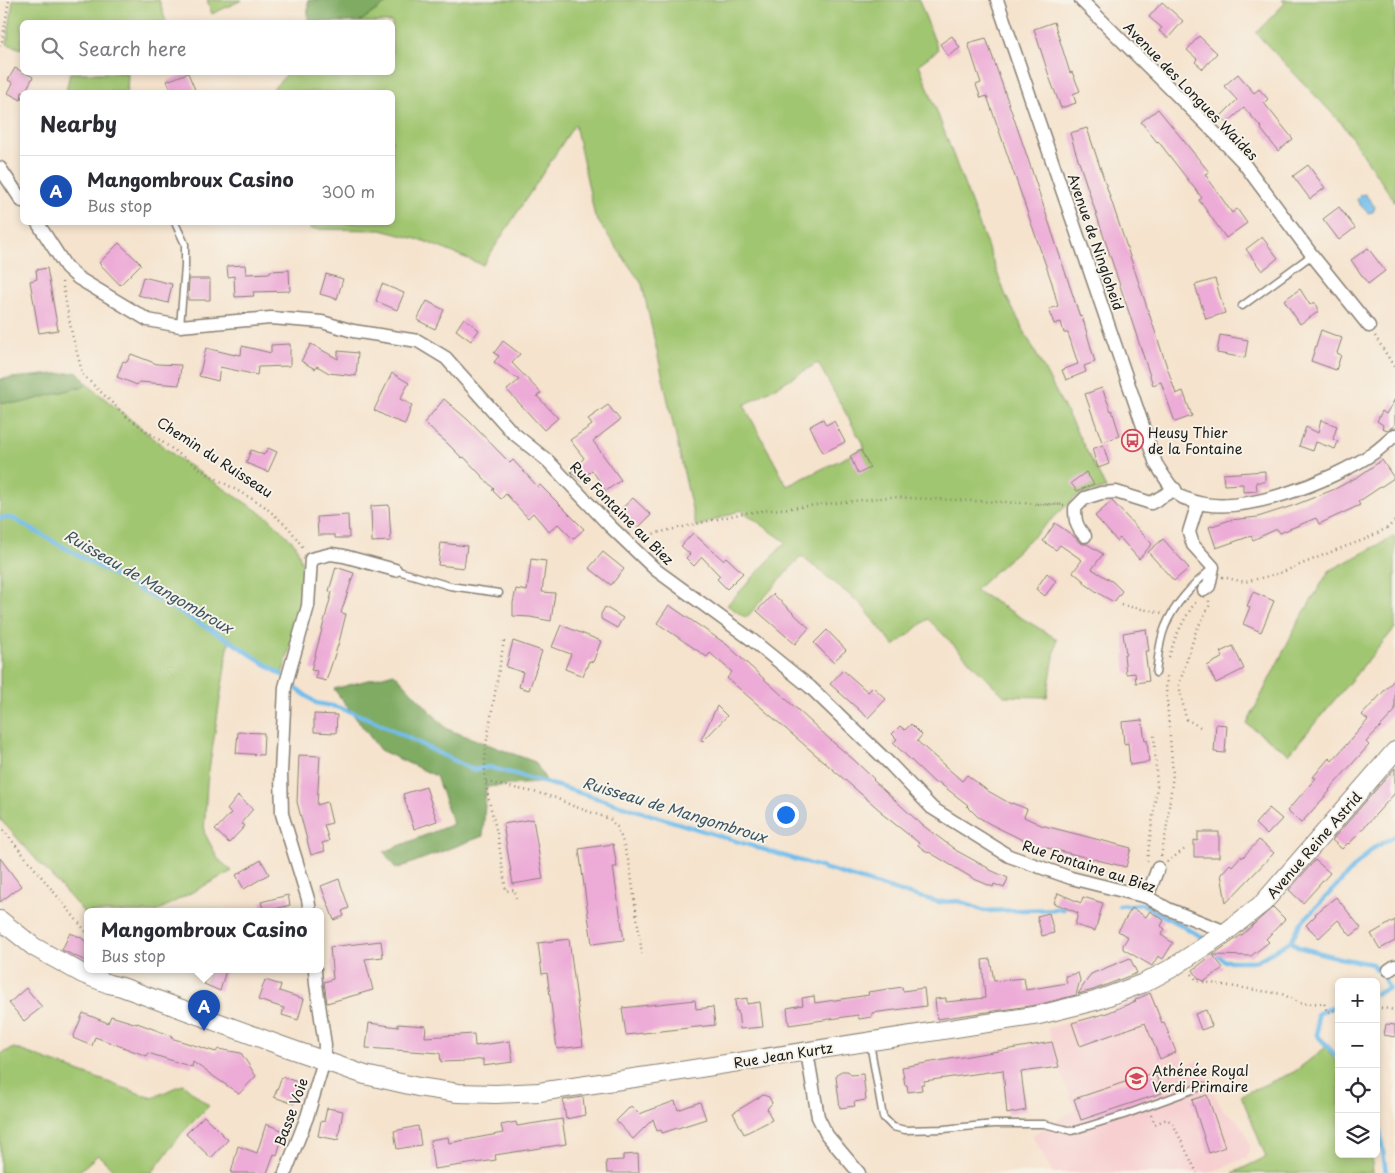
<!DOCTYPE html>
<html lang="en">
<head>
<meta charset="utf-8">
<style>
  body { margin:0; font-family:"Playpen Sans",sans-serif; background:#f2f2f3; color:#2b2b33 }
  .controls { position:absolute; right:15px; bottom:15px; display:grid; overflow:hidden; border-radius:8px; box-shadow:0 2px 8px #0003 }
  .controls button { width:45px; height:45px; display:grid; place-items:center; padding:0; border:0; border-bottom:1px solid #e1e1e2; background:#fff; color:#2b2b33; font:25px sans-serif }
  .you { position:absolute; left:785px; top:814px; width:18px; height:18px; margin:-12px; border:4px solid #fff; border-radius:50%; background:#1a73e8; box-shadow:0 0 0 8px #1a73e833 }
  .badge { display:grid; place-items:center; width:32px; height:32px; border-radius:50%; background:#d1495b; color:#fff; font-size:16px; font-weight:700 }
  .pin { position:absolute; translate:-50% -41px; filter:drop-shadow(0 1px 2px #0008) }
  .pin::after { content:''; position:absolute; top:26px; width:18px; height:15px; background:inherit; clip-path:polygon(0 0,100% 0,50% 100%) }
  .popup { position:absolute; left:84px; top:908px; width:240px; height:65px; box-sizing:border-box; display:grid; place-content:center; border-radius:8px; background:#fff; filter:drop-shadow(0 1px 4px #0005); font-size:16px; white-space:nowrap; color:#7c7c81 }
  .popup b { font-size:19px; color:#2b2b33 }
  .popup::after { content:''; position:absolute; left:50%; top:100%; margin-left:-10px; border:10px solid transparent; border-top-color:#fff }
  .list { margin:0; padding:0; list-style:none }
  h2 { display:flex; justify-content:space-between; align-items:center; height:65px; margin:0; padding:0 20px; font-size:21px }
  h2 small { font-size:16px; font-weight:400; color:#7c7c81 }
  .list li { display:grid; grid-template-columns:32px 1fr auto; gap:15px; align-items:center; box-sizing:border-box; height:70px; padding:0 20px; border-top:1px solid #e1e1e2 }
  .list b { display:block; font-size:19px; white-space:nowrap }
  .list p { margin:0; font-size:16px; white-space:nowrap; color:#7c7c81 }
  .list em { font-size:16px; font-style:normal; color:#7c7c81 }
  .icon { flex:none; width:28px; height:28px; fill:none; stroke:currentColor; stroke-width:2; stroke-linecap:round; stroke-linejoin:round }
  .map { position:relative; flex:none; width:1395px; height:1173px; overflow:hidden }
  .search { position:absolute; background:#fff; box-shadow:0 2px 8px #0003; left:20px; top:20px; width:375px; height:55px; display:flex; align-items:center; gap:12px; box-sizing:border-box; padding:0 18px; border-radius:8px; color:#7c7c81; font-size:19px }
  .panel { position:absolute; background:#fff; box-shadow:0 2px 8px #0003; left:20px; top:90px; width:375px; height:135px; border-radius:8px }
  .map>svg:first-child { display:block }
</style>
</head>
<body>
<div class="map">
<svg width="1395" height="1173" viewBox="0 0 1395 1173">
  <rect width="100%" height="100%" fill="#f7f3e8"/>
  <filter id="ink" filterUnits="userSpaceOnUse"><feTurbulence type="fractalNoise" baseFrequency=".02" numOctaves="2"/><feDisplacementMap in="SourceGraphic" scale="10" xChannelSelector="R" yChannelSelector="G"/><feConvolveMatrix kernelMatrix="1 2 1 2 8 2 1 2 1" color-interpolation-filters="sRGB"/></filter>
  <filter id="wash" filterUnits="userSpaceOnUse"><feTurbulence type="fractalNoise" baseFrequency=".0096" numOctaves="4" result="noise"/><feDisplacementMap in="SourceGraphic" scale="20" xChannelSelector="R" yChannelSelector="G"/><feGaussianBlur stdDeviation="1.12" result="paint"/><feColorMatrix in="noise" values="0 0 0 0 0 0 0 0 0 0 0 0 0 0 0 0 0 1.4 0 .05"/><feComposite in="paint" operator="in"/></filter>
  <g filter="url(#wash)">
    <rect width="100%" height="100%" fill="#f5e3cd"/>
    <!-- built -->
    <polygon fill="#f7cfd0" points="1155,991 1187,1065 1201,1059 1212,1090 1223,1110 1236,1119 1245,1130 1250,1145 1247,1157 1209,1173 1053,1173 1032,1135 1075,1110 1059,1067 1048,1028 1107,1013 1132,1003"/>
    <!-- green -->
    <g fill="#a1c671" stroke="#5e7146" fill-rule="evenodd">
      <polygon points="13,0 159,0 166,22 22,22 22,49 7,44"/>
      <polygon points="207,0 242,0 212,14"/>
      <path d="M391,0H919L938,50L919,64L1006,296L1106,488L1076,497L975,590L1057,639L1047,697L1004,696L928,619L894,646L861,604L801,556L746,618L727,605L786,542L741,510L696,527L642,284L595,217L575,124L483,265L424,241L381,230L310,229L311,223L392,222V92H270L288,73L392,72V22H359ZM818,363L865,448L787,486L744,405Z"/>
      <polygon points="1282,0 1395,0 1395,202 1344,126 1256,33 1285,3"/>
      <polygon points="70,73 128,73 127,92 66,92"/>
      <polygon points="88,385 179,459 270,519 296,545 306,576 298,621 282,675 229,641 207,783 204,832 218,859 232,871 155,912 88,912 88,917 0,819 0,402 21,403"/>
      <polygon points="1395,536 1395,628 1289,754 1247,724 1297,624 1329,571"/>
      <polygon points="1326,1047 1339,1066 1339,1154 1371,1154 1373,1173 1233,1173 1266,1157 1241,1095 1294,1072"/>
      <polygon points="14,1048 152,1098 183,1084 209,1106 181,1134 152,1173 117,1173 98,1155 77,1173 0,1173 0,1054"/>
    </g>
    <!-- forest -->
    <g fill="#80ab63" stroke="#4e6440">
      <polygon points="308,0 391,0 359,22 308,22"/>
      <polygon points="78,372 88,385 21,403 0,402 0,379"/>
      <polygon points="394,673 447,729 535,762 547,782 486,787 483,836 396,869 384,852 453,824 436,776 380,750 334,689"/>
    </g>
    <!-- water -->
    <polygon fill="#72bdeb" stroke="#476c84" points="1365,194 1375,207 1373,212 1368,213 1361,206 1357,200 1360,195"/>
    <g fill="none" stroke-linecap="round" stroke-linejoin="round">
      <!-- stream -->
      <g stroke="#72bdeb" stroke-width="4.5">
        <polyline points="0,518 12,518 229,640 282,675"/>
        <polyline points="292,685 316,703 337,707 370,719 473,770 489,767 561,787 901,892 939,902 959,901 984,911 1064,909"/>
        <polyline points="1119,906 1142,904 1204,938"/>
        <polyline points="1291,941 1298,947 1339,958 1372,964 1382,975 1389,988 1376,994"/>
        <polyline points="1217,953 1224,961 1257,961 1291,941 1300,924 1372,849 1395,836"/>
        <polyline points="1339,1004 1317,1014 1317,1035 1339,1059"/>
        <polyline points="1376,1114 1378,1117 1386,1173"/>
      </g>
    </g>
    <g id="blocks">
      <!-- building -->
      <g fill="#edacd7">
        <polygon points="1162,2 1183,21 1168,38 1159,31 1162,28 1149,17"/>
        <polygon points="1054,22 1070,73 1072,72 1080,91 1073,94 1076,103 1061,108 1050,79 1034,29"/>
        <polygon points="952,36 960,48 948,56 940,44"/>
        <polygon points="1199,36 1217,53 1203,69 1195,62 1197,59 1187,50"/>
        <polygon points="986,38 1028,159 1080,317 1082,316 1095,362 1084,366 1086,372 1066,380 1062,370 1078,364 1068,333 1064,333 1061,322 1054,324 1049,309 1058,306 1052,283 987,96 981,98 976,85 981,83 968,43"/>
        <polygon points="15,68 33,77 25,92 22,92 21,100 8,93 13,83 8,80"/>
        <polygon points="188,73 196,92 172,92 167,81"/>
        <polygon points="1238,74 1254,93 1259,89 1268,99 1264,103 1293,139 1278,151 1261,129 1262,128 1244,108 1227,123 1221,116 1237,100 1224,86"/>
        <polygon points="1158,109 1209,172 1205,174 1232,213 1237,209 1247,223 1226,238 1199,200 1202,198 1158,141 1157,142 1141,122"/>
        <polygon points="1087,128 1176,394 1183,391 1192,416 1175,422 1161,382 1153,385 1075,150 1070,133"/>
        <polygon points="1308,165 1325,188 1310,199 1293,176"/>
        <polygon points="1339,207 1355,228 1339,240 1323,219"/>
        <polygon points="1262,237 1278,258 1262,271 1246,249"/>
        <polygon points="119,243 141,264 120,285 99,263"/>
        <polygon points="1368,248 1385,271 1368,284 1351,260"/>
        <polygon points="245,265 246,274 270,273 270,271 289,270 290,291 253,292 254,296 235,297 234,276 228,277 227,266"/>
        <polygon points="47,268 58,330 39,333 30,281 37,279 36,270"/>
        <polygon points="326,274 343,279 337,299 320,294"/>
        <polygon points="143,277 172,284 168,303 138,295"/>
        <polygon points="189,279 210,279 210,300 188,300"/>
        <polygon points="1215,279 1225,313 1206,319 1195,285"/>
        <polygon points="382,284 404,293 397,310 376,301"/>
        <polygon points="1300,289 1310,305 1314,302 1318,307 1318,312 1300,324 1284,300"/>
        <polygon points="427,301 444,310 435,329 417,320"/>
        <polygon points="464,318 479,330 471,341 456,330"/>
        <polygon points="1321,330 1342,338 1337,353 1341,355 1336,370 1311,361"/>
        <polygon points="1220,335 1248,340 1245,358 1217,353"/>
        <polygon points="503,341 520,354 512,363 541,393 537,396 558,418 544,430 507,390 519,380 494,362 499,356 494,353"/>
        <polygon points="290,344 290,366 258,367 257,375 220,367 218,381 199,376 206,348 235,355 235,354 241,355 242,346 271,353 271,345"/>
        <polygon points="311,344 338,359 338,351 358,353 356,376 329,373 317,366 315,369 301,361"/>
        <polygon points="131,354 157,364 181,365 179,385 139,382 137,385 117,377 123,361 127,362"/>
        <polygon points="392,373 409,383 400,399 412,405 405,424 391,419 374,410"/>
        <polygon points="1102,388 1111,411 1112,410 1120,436 1102,442 1085,394"/>
        <polygon points="444,399 468,420 510,463 513,460 538,487 540,485 584,529 573,539 558,524 549,532 533,513 528,518 506,494 501,499 492,490 494,489 464,457 462,458 446,442 424,423"/>
        <polygon points="1395,399 1395,425 1388,430 1382,428 1383,425 1377,421 1382,411 1386,414"/>
        <polygon points="608,405 620,420 593,441 621,480 606,491 592,470 581,481 571,472 584,458 570,440 592,425 588,419"/>
        <polygon points="823,419 826,425 834,421 845,442 823,453 810,426"/>
        <polygon points="1321,420 1337,426 1333,439 1338,442 1335,449 1316,442 1313,451 1299,446 1306,427 1318,433"/>
        <polygon points="1103,445 1109,464 1098,468 1092,449"/>
        <polygon points="268,448 277,452 268,472 246,463 251,450 264,455"/>
        <polygon points="861,450 870,468 858,474 850,456"/>
        <polygon points="1382,460 1394,478 1358,502 1360,505 1319,524 1316,518 1280,533 1277,529 1253,540 1251,536 1216,548 1209,527 1230,520 1258,517 1295,505 1335,489 1359,476"/>
        <polygon points="1265,471 1265,482 1256,482 1257,491 1243,492 1243,484 1224,485 1223,474"/>
        <polygon points="1086,472 1094,484 1077,491 1071,483"/>
        <polygon points="633,498 651,515 638,528 620,510"/>
        <polygon points="1112,501 1152,544 1139,559 1120,538 1117,541 1095,516"/>
        <polygon points="389,505 391,541 372,542 371,506"/>
        <polygon points="348,515 349,538 335,538 335,535 318,535 317,517"/>
        <polygon points="1055,523 1075,537 1079,542 1083,544 1087,544 1103,554 1092,569 1113,582 1122,591 1114,602 1103,596 1084,583 1085,582 1073,572 1082,560 1060,545 1056,550 1043,541"/>
        <polygon points="693,533 723,560 726,557 743,573 727,589 717,579 720,576 702,557 694,566 686,558 690,554 681,546"/>
        <polygon points="1163,539 1189,568 1174,581 1148,552"/>
        <polygon points="441,543 467,546 464,568 438,565"/>
        <polygon points="603,552 624,569 611,585 589,568"/>
        <polygon points="531,559 546,561 542,592 555,593 551,621 530,617 513,616 513,603 516,589 527,591"/>
        <polygon points="336,567 354,573 341,613 346,614 339,642 326,681 315,678 317,671 311,670 332,592 329,591"/>
        <polygon points="1047,573 1056,581 1045,596 1036,589"/>
        <polygon points="1253,592 1274,601 1261,632 1243,624 1250,607 1247,606"/>
        <polygon points="773,594 809,628 795,644 757,611"/>
        <polygon points="669,605 726,644 834,743 854,760 874,779 873,780 921,824 957,851 988,868 988,869 1008,878 1004,888 994,884 993,887 974,879 929,852 928,853 918,845 919,843 881,813 882,812 727,678 732,672 710,653 707,657 657,623"/>
        <polygon points="605,607 623,618 617,628 601,619 601,614"/>
        <polygon points="561,625 601,641 593,662 589,661 583,676 565,669 571,654 552,647"/>
        <polygon points="1146,629 1149,651 1145,651 1149,681 1136,683 1135,673 1126,674 1124,654 1126,654 1123,633"/>
        <polygon points="827,630 846,650 833,662 814,643"/>
        <polygon points="513,641 542,651 529,690 519,687 523,672 506,667"/>
        <polygon points="1233,646 1244,669 1216,683 1207,666 1223,657 1220,652"/>
        <polygon points="843,670 868,692 873,687 886,699 868,718 830,684"/>
        <polygon points="1395,679 1395,711 1366,742 1369,745 1329,790 1330,791 1301,823 1287,811 1316,778 1313,777 1329,758 1332,761 1368,720 1362,715"/>
        <polygon points="717,706 727,716 703,741 701,740"/>
        <polygon points="314,714 337,715 336,733 314,732"/>
        <polygon points="1142,720 1145,741 1147,740 1149,762 1130,765 1128,743 1124,744 1122,722"/>
        <polygon points="911,724 922,735 917,741 962,781 967,775 988,791 1011,804 1012,803 1027,809 1024,817 1041,825 1131,848 1126,867 1031,844 992,825 978,817 967,806 968,805 938,782 936,784 893,743 897,739 892,734 900,726 905,730"/>
        <polygon points="1216,724 1227,725 1225,753 1214,752"/>
        <polygon points="238,732 264,733 263,755 236,753"/>
        <polygon points="299,755 320,756 317,805 327,802 332,823 324,825 329,841 322,843 325,851 311,855 297,802"/>
        <polygon points="1395,768 1395,793 1349,844 1348,843 1342,849 1332,840"/>
        <polygon points="426,787 437,821 414,829 403,794"/>
        <polygon points="238,796 253,809 241,823 245,826 229,843 215,830 231,813 227,810"/>
        <polygon points="1269,808 1282,819 1267,835 1255,824"/>
        <polygon points="533,819 543,879 513,884 503,824"/>
        <polygon points="1198,832 1219,832 1219,857 1194,857 1194,840 1198,841"/>
        <polygon points="1259,840 1274,853 1226,903 1221,874 1230,864 1232,866 1241,856 1242,858"/>
        <polygon points="613,844 617,867 613,867 624,940 592,944 579,849"/>
        <polygon points="0,858 21,886 0,902"/>
        <polygon points="261,860 269,874 244,889 236,875"/>
        <polygon points="1315,860 1330,873 1303,903 1289,890"/>
        <polygon points="339,879 349,908 342,911 344,916 334,920 321,886"/>
        <polygon points="1058,893 1081,903 1083,897 1103,903 1095,931 1075,925 1078,913 1054,903"/>
        <polygon points="288,895 290,905 264,912 261,902"/>
        <polygon points="1336,897 1361,928 1351,936 1338,920 1319,938 1306,925 1316,915 1315,914"/>
        <polygon points="1273,907 1285,919 1266,939 1269,942 1251,956 1213,955 1223,968 1205,981 1199,979 1193,970 1212,955 1243,934"/>
        <polygon points="1132,908 1146,917 1150,911 1164,920 1161,926 1165,929 1161,935 1173,943 1163,959 1158,956 1152,966 1123,949 1123,945 1128,937 1118,931"/>
        <polygon points="1049,913 1054,933 1042,936 1037,916"/>
        <polygon points="1395,920 1395,941 1380,949 1371,934"/>
        <polygon points="70,933 80,937 88,943 88,962 62,950"/>
        <polygon points="569,939 583,1046 557,1049 547,973 542,974 538,943"/>
        <polygon points="381,941 383,957 365,959 373,990 327,1003 324,982 333,979 330,947"/>
        <polygon points="1130,958 1137,973 1093,990 1078,994 1091,974"/>
        <polygon points="990,959 994,981 1024,978 1026,990 1067,983 1065,976 1078,973 1080,980 1076,995 1037,1005 937,1019 935,999 946,998 946,1002 985,998 982,960"/>
        <polygon points="209,970 226,970 220,991 204,984"/>
        <polygon points="265,980 281,985 279,991 304,999 298,1020 282,1015 284,1008 258,1000"/>
        <polygon points="902,987 903,991 924,988 926,1006 872,1013 872,1017 859,1019 858,1015 789,1025 787,1008 803,1005 802,998 814,996 815,1003 869,995 868,992"/>
        <polygon points="26,988 42,1007 24,1021 9,1003"/>
        <polygon points="1150,993 1162,1023 1164,1022 1176,1052 1160,1059 1145,1023 1080,1046 1072,1023 1107,1013 1136,1001 1135,1000"/>
        <polygon points="747,998 747,1004 760,1002 763,1027 740,1029 738,1011 736,1011 735,1000"/>
        <polygon points="695,1000 696,1009 713,1007 715,1025 626,1035 622,1008"/>
        <polygon points="1206,1010 1212,1026 1201,1030 1195,1014"/>
        <polygon points="83,1013 108,1023 111,1016 137,1024 137,1023 172,1036 171,1038 216,1052 218,1049 241,1053 256,1076 239,1094 193,1062 192,1067 148,1053 147,1056 95,1037 92,1046 73,1038"/>
        <polygon points="369,1023 398,1027 398,1024 426,1026 425,1037 474,1034 475,1046 510,1041 513,1062 483,1066 483,1059 468,1061 441,1062 440,1053 366,1048"/>
        <polygon points="1386,1024 1395,1025 1395,1037 1384,1035"/>
        <polygon points="1052,1042 1059,1067 1021,1072 1026,1110 1007,1114 1003,1070 924,1081 924,1084 921,1084 922,1090 908,1092 907,1085 905,1085 902,1067"/>
        <polygon points="842,1071 848,1071 851,1075 863,1074 866,1100 854,1102 855,1106 840,1108 836,1077 838,1073"/>
        <polygon points="1155,1072 1162,1093 1081,1120 1074,1099"/>
        <polygon points="282,1077 301,1083 294,1104 274,1097"/>
        <polygon points="763,1095 769,1097 772,1103 767,1109 772,1120 744,1134 733,1113"/>
        <polygon points="1207,1095 1225,1147 1209,1153 1192,1100"/>
        <polygon points="583,1097 585,1115 566,1119 563,1100"/>
        <polygon points="675,1101 678,1110 700,1102 706,1119 662,1133 661,1130 657,1131 653,1119 633,1139 616,1121 631,1106 639,1114"/>
        <polygon points="327,1108 343,1111 338,1140 318,1136 321,1121 324,1122"/>
        <polygon points="204,1116 228,1140 211,1158 186,1134"/>
        <polygon points="562,1119 566,1144 495,1155 496,1160 434,1169 430,1140 448,1137 449,1143 503,1133 501,1125 516,1122 517,1126"/>
        <polygon points="266,1124 284,1131 277,1155 274,1154 267,1173 231,1173 238,1146 257,1153"/>
        <polygon points="418,1126 421,1145 397,1149 394,1131"/>
        <polygon points="638,1154 639,1173 607,1173 606,1161 623,1160 623,1155"/>
      </g>
    </g>
  </g>
  <g filter="url(#ink)">
    <use href="#blocks" fill-opacity="0" stroke="#888074" stroke-width="1"/>
    <g fill="none" stroke-linecap="round" stroke-linejoin="round">
      <defs>
        <g id="service">
          <polyline points="176,225 185,244 185,267 180,326"/>
          <polyline points="1242,306 1312,255"/>
          <polyline points="395,570 450,586 499,593"/>
          <path d="M1156,673C1158,659 1159,641 1165,627C1174,604 1192,586 1210,570"/>
          <polyline points="870,1043 883,1117 893,1127 905,1130 944,1129 994,1124 1044,1124 1072,1131 1124,1115 1203,1086"/>
        </g>
        <g id="minor">
          <path d="M997,0L1156,464C1163,474 1171,490 1182,497C1184,499 1189,499 1192,501C1240,518 1331,481 1372,454C1380,449 1388,441 1395,435"/>
          <polyline points="1081,0 1221,139 1242,161 1312,255 1369,326"/>
          <polyline points="0,168 22,201"/>
          <polyline points="37,222 66,267 78,278 148,320 180,326 271,318 322,322 353,331 418,341 446,358 512,432 548,461 610,526 656,570 752,640 810,687 891,765 932,808 1009,856 1071,878 1147,897 1168,909 1226,932"/>
          <polyline points="1198,503 1189,532 1193,545 1213,567 1209,586 1204,590"/>
          <path d="M1085,536C1076,527 1075,520 1075,508L1085,498L1101,493L1116,492L1151,503L1175,489"/>
          <polyline points="1147,897 1158,868"/>
          <polyline points="310,912 308,899 282,814 281,773 285,687 308,606 311,559 331,554 344,556 395,570"/>
          <polyline points="1389,970 1395,966"/>
          <polyline points="807,1052 818,1117 827,1135 859,1173"/>
          <polyline points="285,1173 307,1117 324,1061 325,1045 316,984 315,970"/>
        </g>
        <polyline id="secondary" points="0,920 34,947 83,974 109,984 122,987 282,1046 365,1075 418,1087 458,1093 496,1094 539,1092 668,1073 1039,1015 1095,1001 1144,983 1172,968 1226,932 1263,903 1395,751"/>
      </defs>
      <!-- service casing -->
      <use href="#service" stroke="#888074" stroke-width="9"/>
      <!-- minor casing -->
      <use href="#minor" stroke="#888074" stroke-width="15"/>
      <!-- secondary casing -->
      <use href="#secondary" stroke="#888074" stroke-width="20"/>
      <!-- path -->
      <g stroke="#888074" stroke-width="2.5" stroke-dasharray="1 4" stroke-linecap="butt">
        <polyline points="0,46 2,41 9,0"/>
        <polyline points="62,282 72,334 83,375 127,417 206,473 263,505 289,528 304,549"/>
        <polyline points="1375,336 1395,368"/>
        <polyline points="1038,504 1064,505"/>
        <polyline points="639,537 744,513 890,497 1064,505"/>
        <polyline points="1222,577 1245,582 1280,573 1336,550 1366,539 1387,528 1395,521"/>
        <polyline points="1121,605 1162,613"/>
        <polyline points="504,641 486,745 485,761 485,779 488,797 498,837 506,891 515,890 516,898"/>
        <path d="M1169,657C1175,636 1184,618 1197,600"/>
        <polyline points="1200,727 1186,719 1179,685 1196,631 1209,606 1209,600"/>
        <polyline points="486,782 538,793 556,798 573,806 610,819 617,827 622,839 630,867 642,954"/>
        <polyline points="0,826 88,934"/>
        <polyline points="1161,856 1166,832 1173,774 1166,689 1167,675"/>
        <polyline points="1147,861 1157,786 1154,733"/>
        <polyline points="1167,862 1185,849"/>
        <polyline points="1192,974 1197,981 1282,994 1302,1004 1324,1003 1327,1012 1339,1009"/>
        <polyline points="1376,1007 1395,1010"/>
        <polyline points="1151,1115 1155,1124 1167,1119 1173,1124 1197,1173"/>
      </g>
      <!-- service -->
      <use href="#service" stroke="#fff" stroke-width="6"/>
      <!-- minor -->
      <use href="#minor" stroke="#fff" stroke-width="12"/>
      <!-- secondary -->
      <use href="#secondary" stroke="#fff" stroke-width="18"/>
    </g>
  </g>
  <!-- icons -->
  <defs>
    <symbol id="bus-ring" viewBox="-11 -11 22 22"><circle r="9.5" fill="#f7f3e8" stroke="#d1495b" stroke-width="1.5"/><path d="M-5-6H5V4H4V6H2V4H-2V6H-4V4H-5ZM-3.5-4V0h7V-4ZM-3.5 1.2v1.5H-2V1.2ZM2 1.2v1.5H3.5V1.2Z" fill="#d1495b"/></symbol>
    <symbol id="school-ring" viewBox="-11 -11 22 22"><circle r="9.5" fill="#f7f3e8" stroke="#d1495b" stroke-width="1.5"/><path d="M0-5L7-2L0 1L-7-2ZM-4 1L0 2.5L4 1V4Q0 6-4 4Z" fill="#d1495b"/></symbol>
  </defs>
  <g fill-rule="evenodd">
    <use href="#bus-ring" x="1120" y="428" width="25" height="25"/>
    <use href="#school-ring" x="1124" y="1066" width="25" height="25"/>
  </g>
  <g text-anchor="middle" dominant-baseline="central" stroke-width="4" stroke-linejoin="round" paint-order="stroke">
    <!-- street labels -->
    <g font-size="14" fill="#1c1c1c" stroke="#f7f3e8">
      <text transform="translate(1191 91) rotate(46)">Avenue des Longues Waides</text>
      <text transform="translate(1096 242) rotate(71)">Avenue de Ningloheid</text>
      <text transform="translate(215 457) rotate(33)">Chemin du Ruisseau</text>
      <text transform="translate(622 513) rotate(45)">Rue Fontaine au Biez</text>
      <text transform="translate(1314 845) rotate(-49)">Avenue Reine Astrid</text>
      <text transform="translate(1089 866) rotate(18)">Rue Fontaine au Biez</text>
      <text transform="translate(783 1055) rotate(-9)">Rue Jean Kurtz</text>
      <text transform="translate(291 1112) rotate(-70)">Basse Voie</text>
    </g>
    <!-- poi labels -->
    <g font-size="14" fill="#1c1c1c" stroke="#f7f3e8" text-anchor="start">
      <text x="1148" y="432">Heusy Thier<tspan x="1148" dy="16">de la Fontaine</tspan></text>
      <text x="1152" y="1070">Athénée Royal<tspan x="1152" dy="16">Verdi Primaire</tspan></text>
    </g>
    <!-- water labels -->
    <g font-size="15" font-style="italic" fill="#3a5464" stroke="#f7f3e8">
      <text transform="translate(149 581) rotate(30)">Ruisseau de Mangombroux</text>
      <text transform="translate(675 809) rotate(17)">Ruisseau de Mangombroux</text>
    </g>
  </g>
</svg>
<div class="controls">
<button>+</button>
<button>−</button>
<button><svg class="icon" aria-label="locate" viewBox="0 0 24 24"><circle cx="12" cy="12" r="6"/><path d="M12 2v4M12 18v4M2 12h4M18 12h4"/></svg></button>
<button><svg class="icon" aria-label="layers" viewBox="0 0 24 24"><path d="M12 4l9 5-9 5-9-5zM3 14l9 5 9-5"/></svg></button>
</div>
<div class="you"></div>
<div class="pin badge" style="left:204px;top:1031px;background:#1a4fb4">A</div>
<div class="popup"><b>Mangombroux Casino</b>Bus stop</div>
<div class="search"><svg class="icon" aria-label="search" viewBox="0 0 24 24"><circle cx="10" cy="10" r="6"/><path d="M15 15l6 6"/></svg>Search here</div>
<section class="panel">
<h2>Nearby<small></small></h2>
<ul class="list">
<li><span class="badge" style="background:#1a4fb4">A</span><div><b>Mangombroux Casino</b><p>Bus stop</p></div><em>300 m</em></li>
</ul>
</section>
</div>
</body>
</html>
